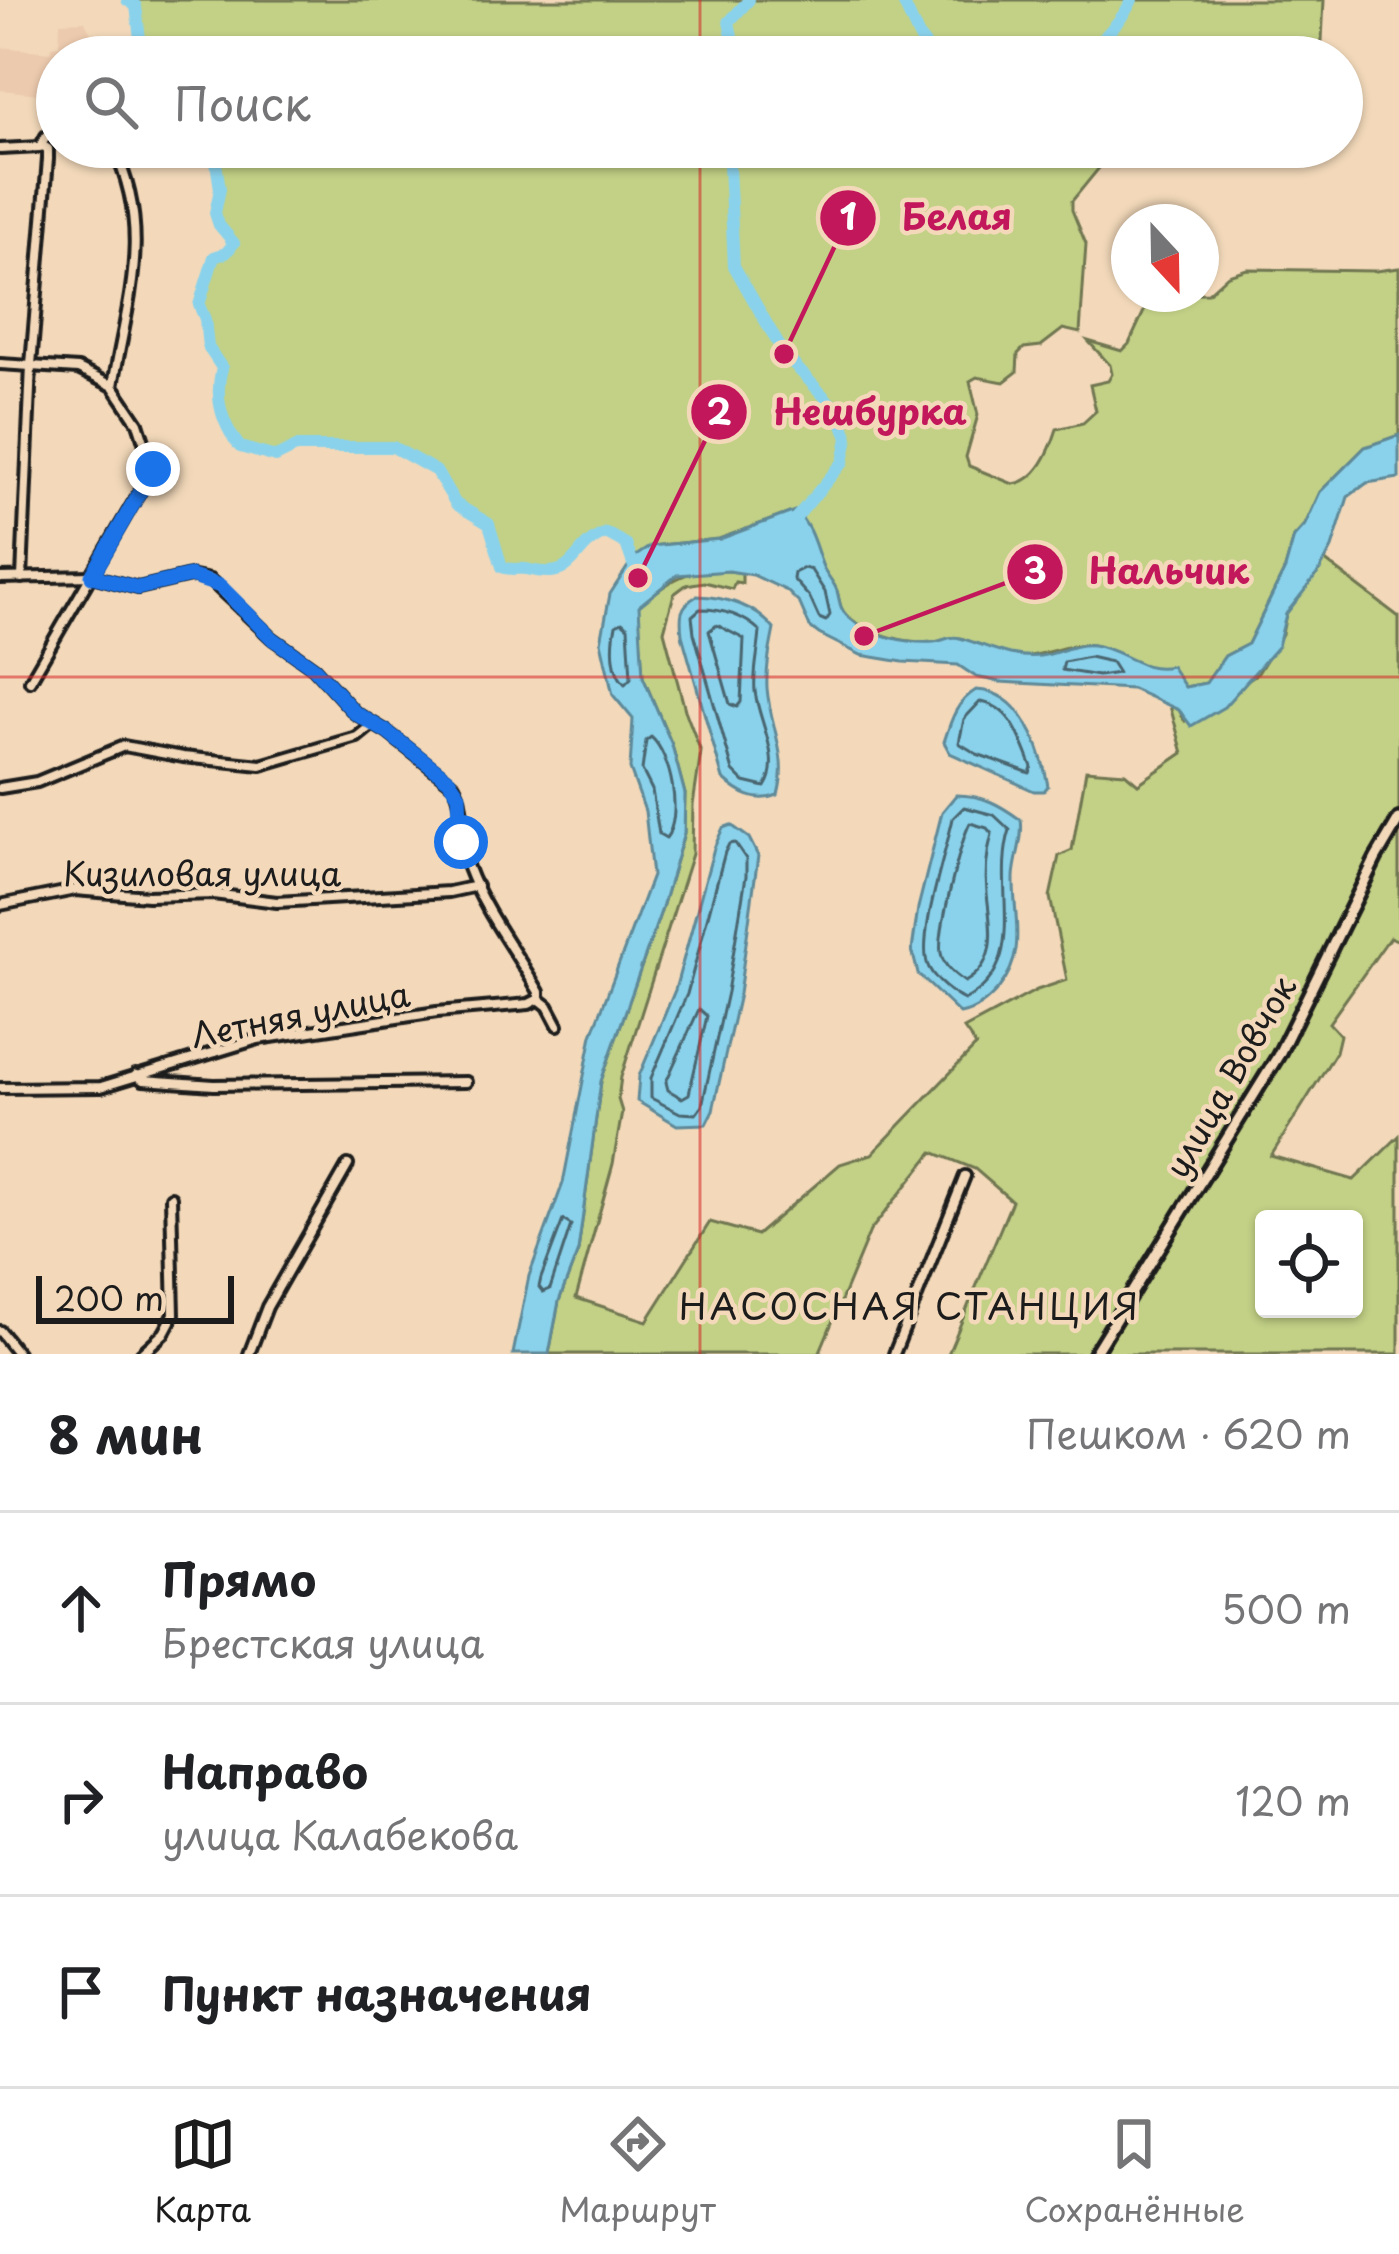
<!DOCTYPE html>
<html lang="ru">
<head>
<meta charset="utf-8">
<style>
  body { margin:0; font-family:"Playpen Sans",sans-serif; background:#f2f2f2; color:#202124 }
  .controls { position:absolute; right:36px; bottom:36px; display:grid; overflow:hidden; border-radius:12px; box-shadow:0 3px 9px #0004 }
  .controls button { width:108px; height:108px; display:grid; place-items:center; padding:0; border:0; border-bottom:3px solid #e0e0e0; background:#fff; color:#202124; font:60px sans-serif }
  .compass { position:absolute; left:1111px; top:204px; width:108px; height:108px; border-radius:50%; background:#fff; box-shadow:0 3px 9px #0004; rotate:158deg }
  .scale { position:absolute; left:36px; bottom:30px; width:198px; box-sizing:border-box; padding-left:12px; border:6px solid #1c1c1c; border-top:0; font-size:33px; line-height:42px; white-space:nowrap; color:#1c1c1c; -webkit-text-stroke:9px #f3d9ba; paint-order:stroke }
  .stop { position:absolute; width:36px; height:36px; margin:-27px; border:9px solid #1a73e8; border-radius:50%; background:#fff }
  .stop.end { background:#1a73e8; border-color:#fff; box-shadow:0 3px 12px #0008 }
  .list { margin:0; padding:0; list-style:none }
  h2 { display:flex; justify-content:space-between; align-items:center; height:156px; margin:0; padding:0 48px; font-size:51px }
  h2 small { font-size:39px; font-weight:400; color:#757577 }
  .list li { display:grid; grid-template-columns:78px 1fr auto; gap:36px; align-items:center; box-sizing:border-box; height:192px; padding:0 48px; border-top:3px solid #e0e0e0 }
  .list b { display:block; font-size:45px; white-space:nowrap }
  .list p { margin:0; font-size:39px; white-space:nowrap; color:#757577 }
  .list em { font-size:39px; font-style:normal; color:#757577 }
  .icon { flex:none; width:66px; height:66px; fill:none; stroke:currentColor; stroke-width:2; stroke-linecap:round; stroke-linejoin:round }
  .map { position:relative; flex:none; width:1399px; height:1354px; overflow:hidden }
  .search { position:absolute; background:#fff; box-shadow:0 3px 9px #0004; left:36px; right:36px; top:36px; height:132px; display:flex; align-items:center; gap:30px; box-sizing:border-box; padding:0 42px; border-radius:66px; color:#757577; font-size:45px }
  .sheet { height:732px; background:#fff }
  nav { display:flex; justify-content:space-around; align-items:center; box-sizing:border-box; height:168px; border-top:3px solid #e0e0e0; background:#fff; font-size:33px; color:#757577 }
  nav a { display:grid; justify-items:center; gap:6px }
  nav .on { color:#1c1c1c }
  .map>svg:first-child { display:block }
</style>
</head>
<body>
<div class="map">
<svg width="1399" height="1354" viewBox="0 0 1399 1354">
  <rect width="100%" height="100%" fill="#f3d9ba"/>
  <filter id="ink" filterUnits="userSpaceOnUse"><feTurbulence type="fractalNoise" baseFrequency=".00833" numOctaves="2"/><feDisplacementMap in="SourceGraphic" scale="24" xChannelSelector="R" yChannelSelector="G"/><feConvolveMatrix kernelMatrix="1 2 1 2 8 2 1 2 1" color-interpolation-filters="sRGB"/></filter>
  <g filter="url(#ink)">
    <!-- built -->
    <polygon fill="#eccaae" points="85,21 96,43 98,57 57,57 57,96 0,90 0,47 51,52 52,46 59,45 60,22"/>
    <!-- green -->
    <g fill="#c2d186" stroke="#6f7651" stroke-width="3" fill-rule="evenodd">
      <polygon points="127,0 1324,0 1322,41 1310,57 147,57 141,47 136,6"/>
      <path d="M225,147H1152L1138,155L1112,152L1072,201V210L1086,244L1080,333L1063,329L1041,346L1024,348L1018,354L1017,372L1004,382L977,377L970,381L978,415L966,457L969,466L1013,484C1038,481 1050,451 1057,429L1083,423L1096,411L1090,385L1108,381L1112,374L1110,365L1088,341L1122,351L1129,344L1152,294L1208,293L1228,275L1247,269L1376,271L1399,268V435L1365,447L1320,492L1305,525L1294,537L1285,569L1248,644L1225,656L1206,683L1185,687L1171,667C1140,673 1122,650 1093,645C1070,642 1045,656 1021,657C1006,657 977,643 960,638C949,636 944,641 934,642C907,644 868,634 847,616C839,608 840,601 837,591C834,583 827,576 823,568C814,546 810,529 795,511L719,539L651,546L630,563L625,544L606,533C575,545 581,563 555,574L502,567L489,524L456,504L436,471L393,447H296L276,457L240,447C222,424 214,397 222,368L208,347L205,318L199,305L214,257L226,253L234,243L219,225L215,212L220,189L215,156Z"/>
      <path d="M1324,560L1399,617V941L1390,937L1329,1023L1340,1035L1336,1052L1271,1156L1354,1180L1399,1136V1354H948L1012,1201L975,1169L933,1152L870,1231L819,1354H549L559,1301L578,1251L601,1081L661,911L684,833L685,794L672,745L643,677L638,606C675,576 693,564 742,573V583L735,582L732,589L704,582L686,585L674,594L664,631L685,710L701,752L693,805L692,854L621,1077L618,1099L622,1112L613,1164L576,1298L647,1321L710,1222L757,1235L840,1164L872,1154L976,1046L964,1029L1037,990L1067,980L1050,897L1059,856L1072,850L1086,770L1125,773L1138,784L1183,753L1170,706L1179,710L1185,721L1258,673L1282,634L1286,614ZM1264,1219H1354V1309H1264Z"/>
    </g>
    <!-- water -->
    <g fill="#8ad2eb" stroke="#5e8998" stroke-width="3">
      <path d="M1399,435V478L1367,483L1348,497L1332,548L1319,572L1286,614L1278,646L1224,707L1191,726L1179,710L1132,689L1000,682L976,677L958,665L903,662L861,655L819,634L810,627L800,604L787,591L753,575L729,571L677,575L639,606L643,677L672,745L685,794L684,833L661,911L601,1081L578,1251L559,1301L549,1354H513L529,1276L563,1183L592,1035L652,876L645,811L630,769L633,719L613,695L601,642L610,594L634,557L651,546L720,539L795,511C812,526 815,547 823,567C827,576 834,582 837,591C840,601 839,608 847,616C867,635 907,644 934,642C944,641 949,635 960,638C988,646 1011,659 1040,656C1058,654 1074,643 1093,645C1123,649 1140,673 1171,666L1185,687L1206,683L1225,656L1248,644L1285,569L1294,537L1305,525L1320,492L1365,447Z"/>
      <path d="M697,596C726,597 756,606 774,629C770,649 766,668 767,688C770,727 789,756 778,795C756,804 739,793 723,779L682,635C680,616 679,606 697,596Z"/>
      <path d="M976,690C1022,691 1041,747 1048,786L1044,791H1034L950,753L944,742C951,720 956,702 976,690Z"/>
      <path d="M956,795C983,795 999,804 1021,820C1024,838 1015,858 1014,877C1013,917 1028,952 999,988C989,1000 977,1011 960,1014L918,974L912,950L918,908L942,812Z"/>
      <polygon points="731,825 749,838 758,856 739,994 713,1110 706,1124 677,1125 637,1101 639,1076 675,990 714,848 723,828"/>
    </g>
    <g fill="none" stroke-linecap="round" stroke-linejoin="round">
      <!-- shore -->
      <g stroke="#48656f" stroke-width="3">
        <polygon points="804,568 811,570 825,592 830,615 826,621 819,618 810,598 793,579 794,573"/>
        <path d="M700,609C722,609 744,616 760,631C759,651 753,671 755,691C758,721 783,759 765,787L744,782L733,771L694,633L692,616Z"/>
        <path d="M622,622L628,627L631,678L625,684C611,672 612,643 616,625Z"/>
        <polygon points="717,625 744,639 741,702 737,707 730,704 709,631"/>
        <polygon points="1089,657 1111,662 1118,673 1098,676 1062,670 1064,662"/>
        <path d="M980,702C1012,706 1021,740 1032,767L1030,773L977,754L959,743L964,719Z"/>
        <path d="M651,737C671,754 683,817 666,838L659,834L652,790L642,770L646,741Z"/>
        <path d="M964,807L994,815L1010,830C991,889 1032,965 964,1000C952,994 936,981 929,968C915,942 947,850 953,818Z"/>
        <path d="M970,823L987,828L992,834C987,852 985,875 987,893C990,926 1000,962 965,982C955,975 943,966 941,953C937,935 961,840 970,823Z"/>
        <polygon points="735,843 746,859 746,876 727,992 702,1106 696,1114 680,1113 651,1098 651,1078 687,994 725,852 729,844"/>
        <polygon points="699,1009 707,1016 689,1094 682,1098 668,1090 666,1082"/>
        <polygon points="563,1220 571,1225 550,1289 543,1292 539,1287 541,1278"/>
      </g>
      <!-- river -->
      <g stroke="#8ad2eb" stroke-width="12">
        <polyline points="127,0 136,6 141,47 147,57"/>
        <polyline points="902,0 919,37 935,57"/>
        <polyline points="726,57 732,36 729,22 749,0"/>
        <path d="M1087,57C1102,38 1122,21 1132,0"/>
        <path d="M225,147L215,156L220,189L215,213L219,225L234,243L226,253L214,257L199,305L205,319L208,347L222,368C214,397 222,424 240,447L276,457L296,447H393L436,471L456,504L489,524L502,567C513,571 520,567 531,570C579,581 569,547 606,533L626,544L638,578"/>
        <polyline points="728,147 734,266 784,354 837,410 848,438 843,462 796,518"/>
      </g>
      <defs>
        <g id="minor">
          <polyline points="0,149 40,147 46,136 57,133"/>
          <polyline points="0,364 78,369 113,386"/>
          <path d="M0,578L92,576L138,588L190,576L210,580L272,638L314,668L355,713L387,732L454,785C467,808 459,842 468,868C483,909 517,954 539,992V999L548,1006L558,1025"/>
          <polyline points="22,578 31,365 48,159 48,149 43,146"/>
          <path d="M30,681L153,469L138,423L113,386C127,301 154,231 113,147"/>
          <polyline points="0,788 37,782 124,746 183,757 261,765 357,737 373,724"/>
          <polyline points="0,905 75,890 148,896 213,894 277,902 449,892 477,886"/>
          <polyline points="136,1075 143,1080 214,1085 466,1082"/>
          <polyline points="0,1088 101,1087 258,1039 437,1012 529,1004 539,999"/>
          <polyline points="0,1331 18,1354"/>
          <polyline points="141,1354 164,1333 174,1314 171,1197"/>
          <polyline points="249,1354 267,1307 348,1165"/>
          <polyline points="894,1354 965,1176"/>
        </g>
        <polyline id="tertiary" points="1094,1354 1278,1056 1376,858 1399,819"/>
      </defs>
      <!-- minor casing -->
      <use href="#minor" stroke="#1c1c1c" stroke-width="16"/>
      <!-- tertiary casing -->
      <use href="#tertiary" stroke="#1c1c1c" stroke-width="18"/>
      <!-- minor -->
      <use href="#minor" stroke="#f3d9ba" stroke-width="8"/>
      <!-- tertiary -->
      <use href="#tertiary" stroke="#f3d9ba" stroke-width="9"/>
    </g>
  </g>
  <g fill="none" stroke-linecap="round" stroke-linejoin="round" filter="url(#ink)">
    <!-- route -->
    <polyline stroke="#1a73e8" stroke-width="15" points="153,469 92,576 138,588 190,576 220,586 272,638 314,668 355,713 387,732 449,780 459,795 461,842"/>
  </g>
  <!-- grid -->
  <path fill="none" stroke="#d62828" stroke-width="3" stroke-opacity="0.55" d="M700,0V57M700,147V1354M0,677H1399"/>
  <g text-anchor="middle" dominant-baseline="central" stroke-width="9" stroke-linejoin="round" paint-order="stroke">
    <!-- street labels -->
    <g font-size="33" fill="#1c1c1c" stroke="#f3d9ba">
      <text x="202" y="872">Кизиловая улица</text>
      <text transform="translate(300 1013) rotate(-11)">Летняя улица</text>
      <text transform="translate(1229 1076) rotate(-60)">улица Вовчок</text>
    </g>
    <!-- neighbourhood labels -->
    <g font-size="36" letter-spacing="3" fill="#1c1c1c" stroke="#f3d9ba">
      <text x="910" y="1305">НАСОСНАЯ СТАНЦИЯ</text>
    </g>
  </g>
  <!-- callouts -->
  <path fill="none" stroke="#c2185b" stroke-width="4.5" d="M784 354L848 218M638 578L719 412M864 636L1035 572"/>
  <g fill="#c2185b" stroke="#f3d9ba" stroke-width="4.5">
    <circle cx="784" cy="354" r="12"/>
    <circle cx="638" cy="578" r="12"/>
    <circle cx="864" cy="636" r="12"/>
    <circle cx="848" cy="218" r="30"/>
    <circle cx="719" cy="412" r="30"/>
    <circle cx="1035" cy="572" r="30"/>
  </g>
  <g font-size="36" text-anchor="middle" font-weight="bold" fill="#fff">
    <text x="848" y="230">1</text>
    <text x="719" y="425">2</text>
    <text x="1035" y="584">3</text>
  </g>
  <g font-size="36" text-anchor="middle" font-weight="bold" fill="#c2185b" stroke="#f3d9ba" stroke-width="9" stroke-linejoin="round" paint-order="stroke">
    <text x="957" y="230">Белая</text>
    <text x="870" y="425">Нешбурка</text>
    <text x="1169" y="584">Нальчик</text>
  </g>
</svg>
<div class="controls">
<button><svg class="icon" aria-label="locate" viewBox="0 0 24 24"><circle cx="12" cy="12" r="6"/><path d="M12 2v4M12 18v4M2 12h4M18 12h4"/></svg></button>
</div>
<svg class="compass" viewBox="-18 -18 36 36"><path d="M0-13l5 13h-10z" fill="#e53935"/><path d="M0 13l5-13h-10z" fill="#757577"/></svg>
<div class="scale">200 m</div>
<div class="stop" style="left:461px;top:842px"></div>
<div class="stop end" style="left:153px;top:469px"></div>
<div class="search"><svg class="icon" aria-label="search" viewBox="0 0 24 24"><circle cx="10" cy="10" r="6"/><path d="M15 15l6 6"/></svg>Поиск</div>
</div>
<section class="sheet">
<h2>8 мин<small>Пешком · 620 m</small></h2>
<ul class="list">
<li><svg class="icon" aria-label="ahead" viewBox="0 0 24 24"><path d="M12 20V5M6 11l6-6 6 6"/></svg><div><b>Прямо</b><p>Брестская улица</p></div><em>500 m</em></li>
<li><svg class="icon" aria-label="right" viewBox="0 0 24 24"><path d="M7 20v-9h11M14 6l5 5-5 5"/></svg><div><b>Направо</b><p>улица Калабекова</p></div><em>120 m</em></li>
<li><svg class="icon" aria-label="arrive" viewBox="0 0 24 24"><path d="M6 21V4h12l-3 4 3 4H6"/></svg><div><b>Пункт назначения</b></div></li>
</ul>
</section>
<nav>
<a class="on"><svg class="icon" aria-label="map" viewBox="0 0 24 24"><path d="M3 6l6-2 6 2 6-2v14l-6 2-6-2-6 2zM9 4v14M15 6v14"/></svg>Карта</a>
<a><svg class="icon" aria-label="directions" viewBox="0 0 24 24"><path d="M12 3l9 9-9 9-9-9zM9 14v-3h6M13 9l2 2-2 2"/></svg>Маршрут</a>
<a><svg class="icon" aria-label="saved" viewBox="0 0 24 24"><path d="M7 4h10v16l-5-4-5 4z"/></svg>Сохранённые</a>
</nav>
</body>
</html>
